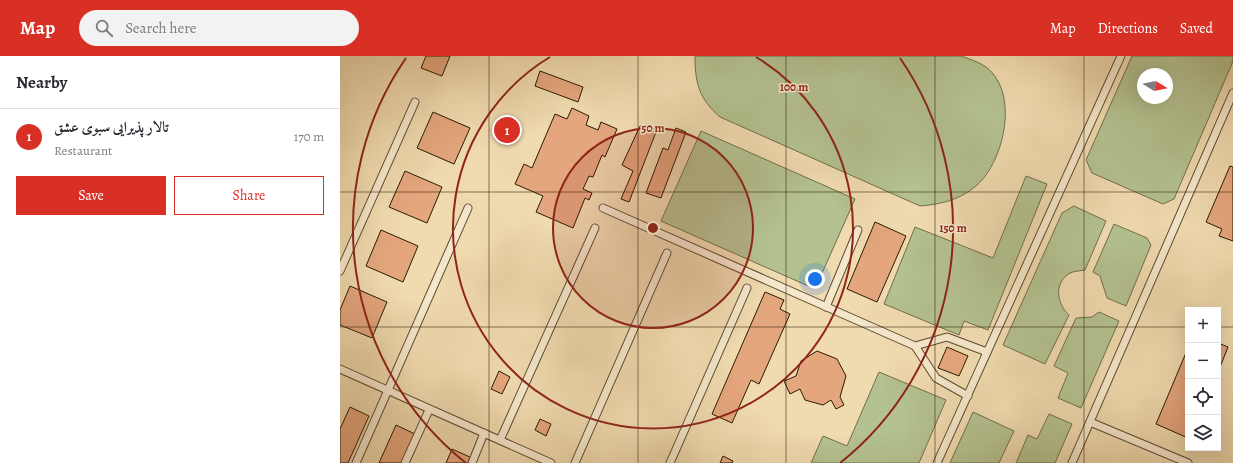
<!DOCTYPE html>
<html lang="en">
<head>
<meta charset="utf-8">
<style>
  body { margin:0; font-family:Alegreya,Amiri,serif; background:#f2f2f3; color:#2b2b33 }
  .controls { position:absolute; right:12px; bottom:12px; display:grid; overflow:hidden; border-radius:0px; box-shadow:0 4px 16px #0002 }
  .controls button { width:36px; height:36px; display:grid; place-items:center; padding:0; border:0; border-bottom:1px solid #e1e1e2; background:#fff; color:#2b2b33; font:20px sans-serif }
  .compass { position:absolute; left:797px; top:12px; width:36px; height:36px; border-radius:50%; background:#fff; box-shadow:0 4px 16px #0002; rotate:100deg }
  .you { position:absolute; left:475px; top:223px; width:14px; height:14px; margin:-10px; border:3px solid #fff; border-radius:50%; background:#1a73e8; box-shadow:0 0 0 6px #1a73e833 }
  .badge { display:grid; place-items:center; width:26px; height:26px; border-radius:50%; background:#d93025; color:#fff; font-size:13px; font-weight:700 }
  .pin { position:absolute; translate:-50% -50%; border:2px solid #fff; box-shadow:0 1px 4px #0006 }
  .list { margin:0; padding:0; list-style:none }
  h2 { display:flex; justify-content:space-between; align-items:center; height:52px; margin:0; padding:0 16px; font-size:17px }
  h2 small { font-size:13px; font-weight:400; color:#7c7c81 }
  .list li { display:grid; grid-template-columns:26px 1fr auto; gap:12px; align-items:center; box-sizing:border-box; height:56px; padding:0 16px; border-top:1px solid #e1e1e2 }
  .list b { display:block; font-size:15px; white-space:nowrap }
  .list p { margin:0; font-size:13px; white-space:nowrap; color:#7c7c81 }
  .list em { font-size:13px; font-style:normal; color:#7c7c81 }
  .actions { display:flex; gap:8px; padding:12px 16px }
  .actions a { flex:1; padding:9px 0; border:1px solid #d93025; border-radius:0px; text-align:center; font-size:14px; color:#d93025 }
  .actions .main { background:#d93025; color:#fff }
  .icon { flex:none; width:22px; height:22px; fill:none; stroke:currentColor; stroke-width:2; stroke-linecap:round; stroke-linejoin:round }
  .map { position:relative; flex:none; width:893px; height:407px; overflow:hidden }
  header { display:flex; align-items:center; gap:24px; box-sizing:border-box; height:56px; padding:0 20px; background:#d93025; color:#fff }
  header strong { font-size:19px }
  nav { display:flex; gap:22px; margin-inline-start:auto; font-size:14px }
  .search { width:280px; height:36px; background:#f2f2f3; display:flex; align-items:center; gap:10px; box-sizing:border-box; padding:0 14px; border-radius:22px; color:#7c7c81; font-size:15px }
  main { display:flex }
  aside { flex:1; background:#fff }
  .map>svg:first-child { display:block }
</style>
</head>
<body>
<header>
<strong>Map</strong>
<div class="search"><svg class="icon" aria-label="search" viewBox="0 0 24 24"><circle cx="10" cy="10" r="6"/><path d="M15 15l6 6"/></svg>Search here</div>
<nav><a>Map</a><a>Directions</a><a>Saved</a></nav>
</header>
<main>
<aside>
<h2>Nearby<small></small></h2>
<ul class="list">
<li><span class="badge">1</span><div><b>تالار پذیرایی سبوی عشق</b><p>Restaurant</p></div><em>170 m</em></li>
</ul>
<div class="actions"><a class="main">Save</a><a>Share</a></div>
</aside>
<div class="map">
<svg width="893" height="407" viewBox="0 0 893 407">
  <rect width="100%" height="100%" fill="#f0daaf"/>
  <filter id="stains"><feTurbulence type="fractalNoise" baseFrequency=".005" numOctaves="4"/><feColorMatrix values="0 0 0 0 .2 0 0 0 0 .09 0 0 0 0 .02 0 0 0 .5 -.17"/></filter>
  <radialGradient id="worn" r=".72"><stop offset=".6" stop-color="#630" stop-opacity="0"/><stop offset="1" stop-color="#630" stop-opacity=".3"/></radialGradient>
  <!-- green -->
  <g fill="#b4c190" stroke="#706e4a" fill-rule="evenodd">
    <path d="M355,0H621C629,3 639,6 646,11C680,37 664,105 637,129C620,144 602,148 580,150L380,61C359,43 355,27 355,0Z"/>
    <path d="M792,0H893V5L834,143L823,148L752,117L746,104ZM803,18H827V42H803Z"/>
    <polygon points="361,75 515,143 475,233 321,165"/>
    <polygon points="686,120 707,128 648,274 624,265 619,279 544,248 575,171 653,202"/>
    <path d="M734,150L766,165L745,214C740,215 734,215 730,217C713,227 717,248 729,259L705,308L663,289L722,157Z"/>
    <polygon points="774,168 807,182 811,189 786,250 767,242 760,220 753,216"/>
    <polygon points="759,256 779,265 741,352 718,342 728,317 714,310 736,262 752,261"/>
    <polygon points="539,316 606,344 579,407 471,407 483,380 507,390"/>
    <polygon points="633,356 674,375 659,407 610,407"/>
    <polygon points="709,358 732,368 715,407 676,407 688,379 697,383"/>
  </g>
  <!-- building -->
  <g fill="#e4a67d" stroke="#2b1a03">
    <polygon points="86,0 110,0 102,20 81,12"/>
    <polygon points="200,15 243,31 238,46 195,30"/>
    <polygon points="232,52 249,60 246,69 258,74 261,66 277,73 265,101 262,99 253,121 249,120 243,133 252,137 249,144 245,142 233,172 196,156 203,140 175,128 184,108 192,112 215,58 227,63"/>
    <polygon points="93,56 130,72 114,108 77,92"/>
    <polygon points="300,70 316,76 289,146 281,143 293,115 282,109"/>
    <polygon points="336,72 346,76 321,142 306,137 323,92 328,94"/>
    <polygon points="890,110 893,111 893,185 879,180 882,173 866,166"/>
    <polygon points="65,115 102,131 87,167 49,151"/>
    <polygon points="535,166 566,180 537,246 507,233"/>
    <polygon points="41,174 78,190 63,226 26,210"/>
    <polygon points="10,230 47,246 32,282 0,269 0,254"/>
    <polygon points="425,236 444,244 440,253 450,258 419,328 411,324 392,367 372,358"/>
    <polygon points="878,287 888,291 878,316"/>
    <polygon points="607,291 628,300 619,320 598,312"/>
    <polygon points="848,292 848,382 816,368"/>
    <polygon points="477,295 497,303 506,320 500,341 504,349 496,353 491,344 483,349 465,344 460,333 450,338 444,325 456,320 461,305"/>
    <polygon points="159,315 170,321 162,338 151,333"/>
    <polygon points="10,351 29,360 8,407 0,407 0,373"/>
    <polygon points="200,363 211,368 206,380 195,374"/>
    <polygon points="56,369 75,378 62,407 39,407"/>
    <polygon points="112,393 132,402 129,407 106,407"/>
    <polygon points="383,400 393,405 392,407 380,407"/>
  </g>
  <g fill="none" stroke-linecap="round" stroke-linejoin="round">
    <defs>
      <g id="lane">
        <polyline points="263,152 575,290 596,322 628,340"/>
        <polyline points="0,215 75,46"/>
        <polyline points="486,251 518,174"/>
        <polyline points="575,290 607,281 647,296"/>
        <polyline points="0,313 211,407"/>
        <polyline points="750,366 848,407"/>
        <polyline points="160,384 255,172"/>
        <polyline points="16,407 128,152"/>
        <polyline points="65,407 89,354"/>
        <polyline points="132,407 144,377"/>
        <polyline points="235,407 327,197"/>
        <polyline points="330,407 407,232"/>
        <polyline points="597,407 781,0"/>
        <polyline points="732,407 893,37"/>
      </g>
    </defs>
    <!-- lane casing -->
    <use href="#lane" stroke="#5c4a2e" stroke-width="9"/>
    <!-- lane -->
    <use href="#lane" stroke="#f5e7cb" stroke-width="7"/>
  </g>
  <!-- grid -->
  <path fill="none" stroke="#2b1a03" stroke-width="1" stroke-opacity="0.55" d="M149,0V407M298,0V407M446,0V407M595,0V407M744,0V407M0,136H893M0,271H848M878,271H893"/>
  <!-- distance rings -->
  <circle cx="313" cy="172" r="100" fill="#8f2418" fill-opacity=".12"/>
  <g fill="none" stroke="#8f2418" stroke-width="2">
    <circle cx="313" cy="172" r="100"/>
    <path d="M416 1A200 200 0 1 1 210 1"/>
    <path d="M126 407A300 300 0 0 1 66 2M560 2A300 300 0 0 1 500 407"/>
  </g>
  <circle cx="313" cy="172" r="6" fill="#8f2418" stroke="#f5e7cb" stroke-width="2"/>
  <g font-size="12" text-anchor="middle" font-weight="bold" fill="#8f2418" stroke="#f5e7cb" stroke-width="3" stroke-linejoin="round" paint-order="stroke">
    <text x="454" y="35">100 m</text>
    <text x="313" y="76">50 m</text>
    <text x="613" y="176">150 m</text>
  </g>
  <rect width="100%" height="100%" filter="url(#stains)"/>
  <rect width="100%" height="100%" fill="url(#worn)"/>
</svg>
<div class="controls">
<button>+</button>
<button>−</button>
<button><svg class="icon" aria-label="locate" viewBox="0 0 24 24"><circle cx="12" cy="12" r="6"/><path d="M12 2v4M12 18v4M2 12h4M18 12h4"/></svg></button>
<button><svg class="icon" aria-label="layers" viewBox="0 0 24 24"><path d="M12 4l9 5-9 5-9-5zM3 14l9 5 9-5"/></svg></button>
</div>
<svg class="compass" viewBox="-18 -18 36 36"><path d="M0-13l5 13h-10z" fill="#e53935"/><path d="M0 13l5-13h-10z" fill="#7c7c81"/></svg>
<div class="you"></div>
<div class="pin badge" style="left:167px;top:74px">1</div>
</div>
</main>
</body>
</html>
